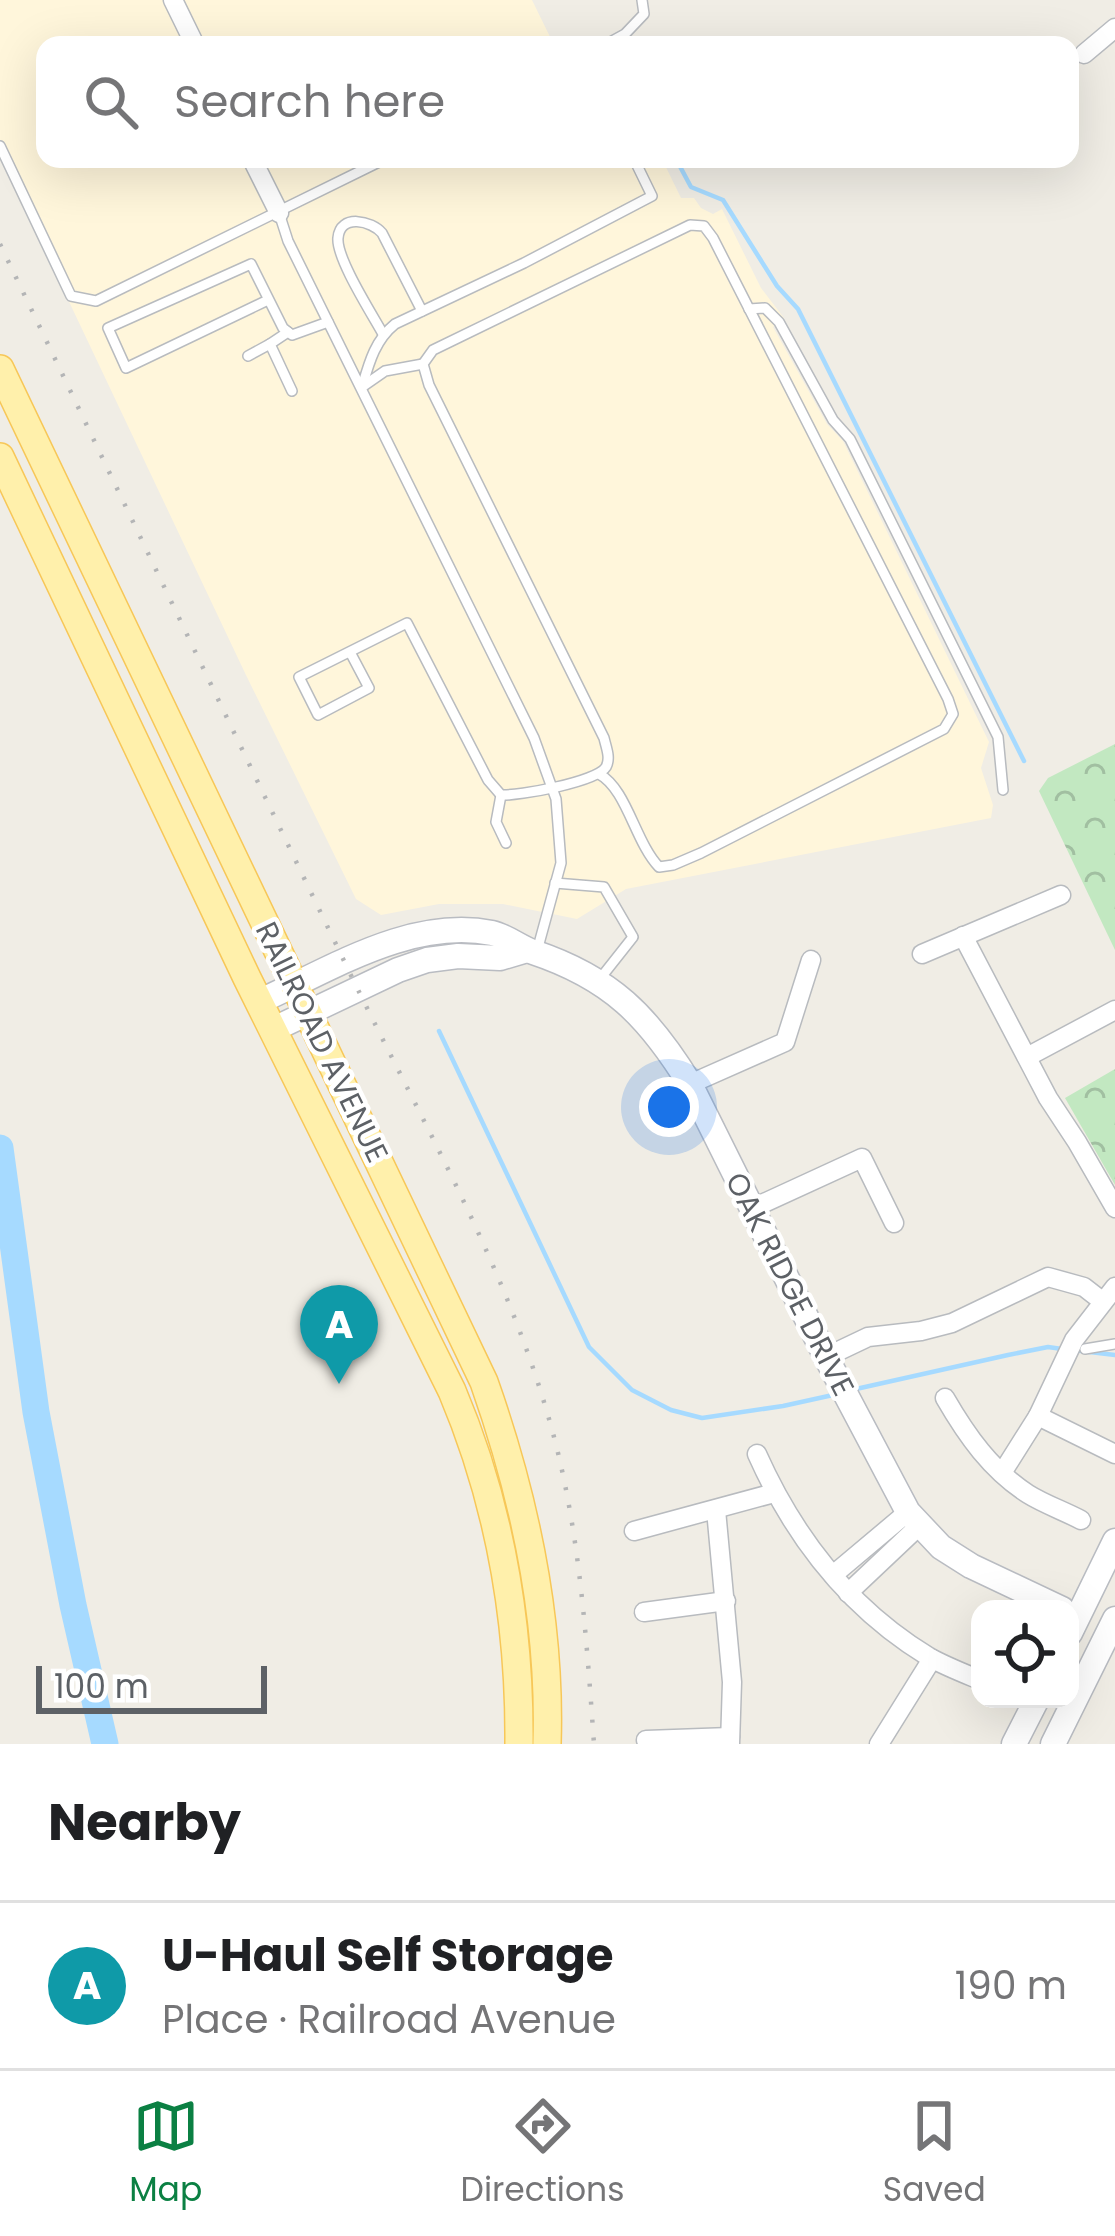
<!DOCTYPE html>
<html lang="en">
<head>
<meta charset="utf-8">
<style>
  body { margin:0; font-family:Poppins,sans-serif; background:#f2f2f2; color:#202124 }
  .controls { position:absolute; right:36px; bottom:36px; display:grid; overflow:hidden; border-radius:24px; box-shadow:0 12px 48px #0002 }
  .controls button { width:108px; height:108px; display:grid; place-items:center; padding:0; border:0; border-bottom:3px solid #e0e0e0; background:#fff; color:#202124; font:60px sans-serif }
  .scale { position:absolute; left:36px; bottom:30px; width:231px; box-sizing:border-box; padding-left:12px; border:6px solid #5d6166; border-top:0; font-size:33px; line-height:42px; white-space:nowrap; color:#5d6166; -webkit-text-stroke:9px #fff; paint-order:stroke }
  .you { position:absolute; left:669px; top:1107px; width:42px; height:42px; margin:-30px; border:9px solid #fff; border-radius:50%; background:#1a73e8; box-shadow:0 0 0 18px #1a73e833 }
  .badge { display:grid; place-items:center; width:78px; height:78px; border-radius:50%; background:#0b8043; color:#fff; font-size:39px; font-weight:700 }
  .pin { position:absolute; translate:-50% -99px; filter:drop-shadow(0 3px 6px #0008) }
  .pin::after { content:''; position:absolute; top:63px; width:42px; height:36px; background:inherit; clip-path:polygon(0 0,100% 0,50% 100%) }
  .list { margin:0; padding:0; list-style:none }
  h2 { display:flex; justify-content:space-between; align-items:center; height:156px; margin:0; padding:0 48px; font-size:51px }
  h2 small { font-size:39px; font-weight:400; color:#757577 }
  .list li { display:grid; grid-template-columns:78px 1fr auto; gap:36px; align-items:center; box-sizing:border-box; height:168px; padding:0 48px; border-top:3px solid #e0e0e0 }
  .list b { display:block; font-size:45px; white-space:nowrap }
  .list p { margin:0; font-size:39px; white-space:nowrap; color:#757577 }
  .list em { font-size:39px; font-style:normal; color:#757577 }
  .icon { flex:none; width:66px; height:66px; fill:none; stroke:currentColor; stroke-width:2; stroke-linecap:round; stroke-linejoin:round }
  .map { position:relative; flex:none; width:1115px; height:1744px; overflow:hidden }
  .search { position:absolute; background:#fff; box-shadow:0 12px 48px #0002; left:36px; right:36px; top:36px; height:132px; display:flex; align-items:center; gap:30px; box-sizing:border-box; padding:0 42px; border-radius:24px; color:#757577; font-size:45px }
  .sheet { height:324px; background:#fff }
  nav { display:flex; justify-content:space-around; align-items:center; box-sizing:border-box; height:168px; border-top:3px solid #e0e0e0; background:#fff; font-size:33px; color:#757577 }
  nav a { display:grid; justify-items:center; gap:6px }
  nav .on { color:#0b8043 }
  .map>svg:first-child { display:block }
</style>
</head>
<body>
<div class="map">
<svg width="1115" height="1744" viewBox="0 0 1115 1744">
  <defs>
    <pattern id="park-crowns" width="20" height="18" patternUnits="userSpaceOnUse" patternTransform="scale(3)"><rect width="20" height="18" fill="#c2e8c1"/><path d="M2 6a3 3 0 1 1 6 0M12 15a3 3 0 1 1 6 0" fill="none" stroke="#a1bfa1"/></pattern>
  </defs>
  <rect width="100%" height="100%" fill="#f0ede5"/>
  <!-- commercial -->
  <polygon fill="#fff6db" points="0,0 532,0 554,45 45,45 45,159 662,159 681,198 694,198 701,208 713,214 722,209 761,288 784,318 773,327 827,424 843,441 989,742 981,768 993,805 991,818 626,889 577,919 503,904 439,904 381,915 356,899 245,673 0,156"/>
  <!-- park -->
  <g fill="url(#park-crowns)">
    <polygon points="1115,744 1115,950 1039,791 1048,778"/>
    <polygon points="1115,1069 1115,1185 1065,1098"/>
  </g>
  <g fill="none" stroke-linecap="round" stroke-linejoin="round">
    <!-- stream -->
    <g stroke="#a6daff" stroke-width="4.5">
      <polyline points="676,159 691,187 723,200 777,286 798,309 1024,761"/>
      <polyline points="439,1031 589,1347 632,1390 671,1410 702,1418 783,1406 833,1395"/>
      <polyline points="1073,1350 1115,1355"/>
      <polyline points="856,1389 1008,1355 1048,1347 1062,1349"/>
    </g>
    <!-- river -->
    <polyline stroke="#a6daff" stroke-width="27" points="0,1148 36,1412 73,1605 105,1744"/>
    <defs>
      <g id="lane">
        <polyline points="605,45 625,34 644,14 642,0"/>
        <polyline points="0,146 71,296 96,301 385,159"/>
        <polyline points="279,213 288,241 534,738 556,799 561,863 537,951"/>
        <polyline points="268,300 126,368 108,328 251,264 283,328 292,335 328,322"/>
        <polyline points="749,309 765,308 779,322 833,420 850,439 998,737 1003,790"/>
        <polyline points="288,332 270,344 292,391"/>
        <path d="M383,334C372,314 336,258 338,238C340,213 372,221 382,233L422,311"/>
        <polyline points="248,356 270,344"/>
        <path d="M362,387C369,363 375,340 395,324L524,263L652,196L634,159"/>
        <polyline points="362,387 385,371 423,364"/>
        <path d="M350,652L369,688L318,715L299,677L407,623L488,780L501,795C518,796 597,782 606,767C611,758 606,747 604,738L429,385L423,364L433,350L690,225L704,226L713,238L948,699L953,714L944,729L701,853L673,865L659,867C635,842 627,789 599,774"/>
        <polyline points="501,795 496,822 506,843"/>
        <polyline points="555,883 604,887 633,937 599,980"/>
        <polyline points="1085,1349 1115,1344"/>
      </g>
      <g id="street">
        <polyline points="173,0 195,45"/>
        <polyline points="1084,54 1115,28"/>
        <polyline points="252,159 279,213"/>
        <polyline points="963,936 1048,1098 1077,1142 1115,1208"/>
        <polyline points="922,954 1061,895"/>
        <polyline points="1027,1057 1115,1010"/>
        <polyline points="690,1084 785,1042 811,960"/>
        <polyline points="751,1209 862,1158 894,1223"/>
        <polyline points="826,1357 868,1337 921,1331 952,1323 1048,1277 1084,1287 1102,1301"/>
        <path d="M945,1398C967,1436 991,1470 1028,1494C1044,1504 1064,1511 1081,1520"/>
        <polyline points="1038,1416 1115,1454"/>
        <path d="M757,1454C794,1537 850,1609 929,1657C945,1666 963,1673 980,1680"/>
        <polyline points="1002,1473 1038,1416 1074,1340 1115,1287"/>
        <polyline points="716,1510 732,1682 730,1744"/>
        <polyline points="634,1531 774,1493"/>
        <polyline points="833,1575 908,1512"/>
        <polyline points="848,1593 920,1525"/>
        <polyline points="644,1612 726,1601"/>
        <polyline points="646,1740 730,1737"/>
        <polyline points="879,1744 932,1659"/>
      </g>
      <g id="secondary">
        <path d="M258,1002C330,970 410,917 492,933C506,936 519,947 533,952C611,978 648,1016 690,1084L826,1357L908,1512L941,1547L971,1566L1062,1609"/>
        <polyline points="272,1030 398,970 427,960 458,956 500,958 527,950"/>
        <polyline points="1070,1633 1115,1541"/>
        <polyline points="1014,1744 1037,1699"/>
        <polyline points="1053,1744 1115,1619"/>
      </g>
      <g id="primary">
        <path d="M0,369L484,1382C525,1498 551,1620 547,1744"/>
        <path d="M0,457L247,978L452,1391C499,1502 520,1623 519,1744"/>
      </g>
    </defs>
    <!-- lane casing -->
    <use href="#lane" stroke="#b8bbbf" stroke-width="12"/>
    <!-- street casing -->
    <use href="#street" stroke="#b8bbbf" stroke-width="21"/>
    <!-- secondary casing -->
    <use href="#secondary" stroke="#b9bcc2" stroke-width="27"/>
    <!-- primary casing -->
    <use href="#primary" stroke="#f7c758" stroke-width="30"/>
    <!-- lane -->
    <use href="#lane" stroke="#fff" stroke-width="9"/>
    <!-- street -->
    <use href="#street" stroke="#fff" stroke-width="18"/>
    <!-- secondary -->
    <use href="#secondary" stroke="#fff" stroke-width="24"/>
    <!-- primary -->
    <use href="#primary" stroke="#fff0ab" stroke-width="27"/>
    <!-- rail -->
    <path stroke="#b4b5b6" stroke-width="4.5" stroke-dasharray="3 15" stroke-linecap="butt" d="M0,244C115,484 230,725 346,965C416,1111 501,1255 547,1412C579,1519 586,1633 594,1744"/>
  </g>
  <g text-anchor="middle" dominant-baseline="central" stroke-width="9" stroke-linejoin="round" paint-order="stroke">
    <!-- street labels -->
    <g font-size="30" fill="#5d6166" stroke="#fff">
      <text transform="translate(322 1042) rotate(64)">RAILROAD AVENUE</text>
      <text transform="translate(790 1284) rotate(63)">OAK RIDGE DRIVE</text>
    </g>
  </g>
</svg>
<div class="controls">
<button><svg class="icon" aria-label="locate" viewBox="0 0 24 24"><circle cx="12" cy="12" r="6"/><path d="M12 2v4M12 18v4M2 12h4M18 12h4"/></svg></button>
</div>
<div class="scale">100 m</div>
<div class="you"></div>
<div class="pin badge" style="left:339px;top:1384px;background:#0f9aa8">A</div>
<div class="search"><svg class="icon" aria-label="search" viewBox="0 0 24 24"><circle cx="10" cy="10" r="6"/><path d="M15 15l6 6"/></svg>Search here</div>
</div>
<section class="sheet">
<h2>Nearby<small></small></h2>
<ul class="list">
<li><span class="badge" style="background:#0f9aa8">A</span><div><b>U-Haul Self Storage</b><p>Place · Railroad Avenue</p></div><em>190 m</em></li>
</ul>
</section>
<nav>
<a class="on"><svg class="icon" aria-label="map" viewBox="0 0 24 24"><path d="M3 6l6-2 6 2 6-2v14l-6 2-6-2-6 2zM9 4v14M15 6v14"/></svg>Map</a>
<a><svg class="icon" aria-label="directions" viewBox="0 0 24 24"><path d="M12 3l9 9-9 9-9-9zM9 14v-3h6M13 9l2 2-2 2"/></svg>Directions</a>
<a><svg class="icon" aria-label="saved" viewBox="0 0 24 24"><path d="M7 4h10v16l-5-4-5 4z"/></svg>Saved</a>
</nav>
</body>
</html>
